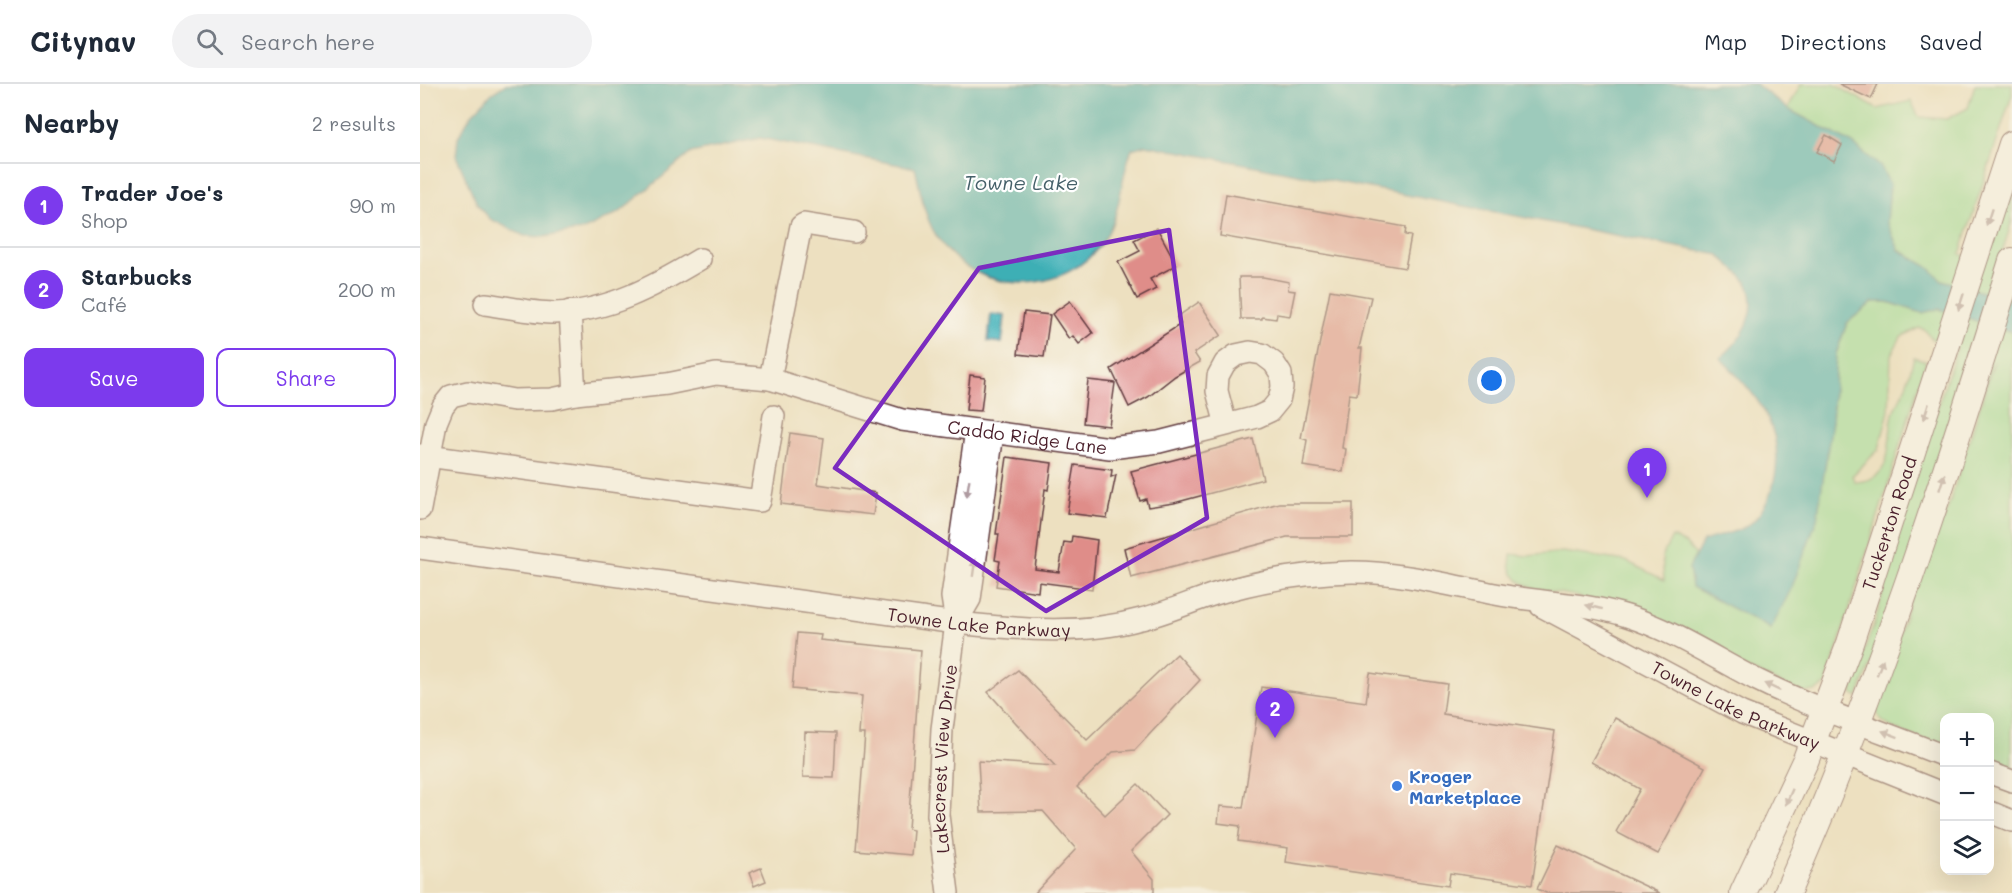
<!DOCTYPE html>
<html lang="en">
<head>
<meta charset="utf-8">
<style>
  body { margin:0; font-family:Mali,sans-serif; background:#f2f2f3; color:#1f2937 }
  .controls { position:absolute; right:18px; bottom:18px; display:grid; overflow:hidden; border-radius:12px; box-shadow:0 6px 24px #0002 }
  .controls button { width:54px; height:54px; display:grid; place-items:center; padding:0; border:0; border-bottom:2px solid #e0e1e3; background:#fff; color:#1f2937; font:30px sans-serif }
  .you { position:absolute; left:1072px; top:297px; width:21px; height:21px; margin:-15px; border:4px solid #fff; border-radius:50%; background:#1a73e8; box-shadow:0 0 0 9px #1a73e833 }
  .badge { display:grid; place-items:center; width:39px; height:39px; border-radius:50%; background:#7c3aed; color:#fff; font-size:20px; font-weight:700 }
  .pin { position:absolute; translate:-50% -50px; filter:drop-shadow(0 2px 3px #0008) }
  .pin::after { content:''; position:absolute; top:32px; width:21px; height:18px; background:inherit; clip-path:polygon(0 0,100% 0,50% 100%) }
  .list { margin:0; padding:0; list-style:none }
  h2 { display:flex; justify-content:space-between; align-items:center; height:78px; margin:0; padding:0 24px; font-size:26px }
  h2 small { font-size:20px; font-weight:400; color:#747a83 }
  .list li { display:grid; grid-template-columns:39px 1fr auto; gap:18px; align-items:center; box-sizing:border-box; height:84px; padding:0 24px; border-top:2px solid #e0e1e3 }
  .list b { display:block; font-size:22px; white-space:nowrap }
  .list p { margin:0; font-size:20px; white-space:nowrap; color:#747a83 }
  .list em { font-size:20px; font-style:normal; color:#747a83 }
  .actions { display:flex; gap:12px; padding:18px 24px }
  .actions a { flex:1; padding:14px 0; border:2px solid #7c3aed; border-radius:12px; text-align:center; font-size:21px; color:#7c3aed }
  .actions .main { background:#7c3aed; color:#fff }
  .icon { flex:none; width:33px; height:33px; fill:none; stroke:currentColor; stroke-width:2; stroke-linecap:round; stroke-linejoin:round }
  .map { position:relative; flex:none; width:1592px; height:809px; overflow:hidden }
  header { display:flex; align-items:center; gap:36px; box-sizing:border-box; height:84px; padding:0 30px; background:#fff; border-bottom:2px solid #e0e1e3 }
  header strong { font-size:28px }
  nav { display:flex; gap:33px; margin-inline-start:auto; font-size:21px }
  .search { width:420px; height:54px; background:#f2f2f3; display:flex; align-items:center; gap:15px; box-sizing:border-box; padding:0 21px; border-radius:33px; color:#747a83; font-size:22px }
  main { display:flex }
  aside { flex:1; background:#fff }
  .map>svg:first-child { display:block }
</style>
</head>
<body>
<header>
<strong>Citynav</strong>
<div class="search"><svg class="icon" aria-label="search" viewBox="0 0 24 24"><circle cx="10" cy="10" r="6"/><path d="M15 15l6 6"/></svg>Search here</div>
<nav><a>Map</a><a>Directions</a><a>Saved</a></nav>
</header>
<main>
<aside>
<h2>Nearby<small>2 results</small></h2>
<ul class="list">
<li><span class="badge">1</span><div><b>Trader Joe's</b><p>Shop</p></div><em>90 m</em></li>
<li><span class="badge">2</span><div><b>Starbucks</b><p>Café</p></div><em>200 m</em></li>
</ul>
<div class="actions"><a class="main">Save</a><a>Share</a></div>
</aside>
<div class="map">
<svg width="1592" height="809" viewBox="0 0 1592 809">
  <rect width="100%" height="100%" fill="#fff"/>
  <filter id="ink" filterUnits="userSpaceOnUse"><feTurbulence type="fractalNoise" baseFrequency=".0167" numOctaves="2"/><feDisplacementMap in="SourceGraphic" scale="12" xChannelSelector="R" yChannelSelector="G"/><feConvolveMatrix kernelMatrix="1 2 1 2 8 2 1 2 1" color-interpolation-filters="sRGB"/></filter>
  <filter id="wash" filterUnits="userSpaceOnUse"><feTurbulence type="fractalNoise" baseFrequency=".008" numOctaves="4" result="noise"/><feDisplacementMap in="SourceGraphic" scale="24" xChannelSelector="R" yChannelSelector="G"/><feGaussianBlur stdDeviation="1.35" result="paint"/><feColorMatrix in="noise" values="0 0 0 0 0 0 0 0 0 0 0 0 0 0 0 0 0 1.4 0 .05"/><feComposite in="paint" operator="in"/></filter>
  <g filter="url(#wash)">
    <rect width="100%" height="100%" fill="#ede0c0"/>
    <!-- green -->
    <g fill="#96e09a" stroke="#708062" stroke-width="1.5">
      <polygon points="1381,0 1414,0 1457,25 1491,17 1499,33 1527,35 1548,24 1555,0 1592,0 1592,11 1540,170 1563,178 1592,82 1592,137 1578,181 1592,217 1522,196 1508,183 1479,166 1467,138 1470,100 1398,44 1368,25"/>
      <path d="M1453,218H1468L1502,229L1519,225L1592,248V690L1570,681V634H1524V663C1509,657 1472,648 1461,636C1455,630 1457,620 1458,612L1516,439L1524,436L1574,277L1438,613L1432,610L1434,596L1457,531L1484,423L1537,264L1513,256L1504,245L1499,244L1481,253L1471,271L1469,327L1459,365L1432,392L1435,398C1477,396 1466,357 1473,330C1476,321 1482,313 1485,304C1489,294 1491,283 1494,273L1506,277L1406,601L1395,607L1383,609L1156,512L1111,504L1099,497L1093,490L1090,481L1091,470L1108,472L1143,468L1206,477L1244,496L1242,472L1252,453L1266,460L1276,471L1269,484L1351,545L1412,338L1416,270L1427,239Z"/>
    </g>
    <!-- water -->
    <g fill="#3eafb5" stroke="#446770" stroke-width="1.5">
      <path d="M86,0H1336L1368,25L1433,60L1461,83L1470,100L1467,138L1479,166L1508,183L1522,196L1592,217V248L1519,225L1502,229L1468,218H1453L1427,239L1416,270L1412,338L1397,435L1372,503L1351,545L1272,503L1269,484L1283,457C1297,452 1314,449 1327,442C1337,436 1347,419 1351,408C1370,349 1340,314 1300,274C1320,258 1339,231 1329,203C1325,192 1307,180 1299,171L725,61L712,65C700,94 702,128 684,156C646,213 559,213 520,157C504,136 501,109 495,84L340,54L271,69L200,128L164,146L124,153L104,152L70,135L57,120L36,72L38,53L51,31L72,9Z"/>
      <polygon points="571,230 585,232 582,259 568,257"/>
    </g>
    <g id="blocks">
      <!-- building -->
      <g fill="#df8d89">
        <polygon points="1419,0 1458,0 1451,15"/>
        <polygon points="1406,51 1422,61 1414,77 1397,68"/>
        <polygon points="806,110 986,143 985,151 991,152 985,184 800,152"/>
        <polygon points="737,144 757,181 730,195 736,205 717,215 698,178 720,167 714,156"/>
        <polygon points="819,193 843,193 869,198 868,206 875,207 870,232 857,230 856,235 842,233 842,235 821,235"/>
        <polygon points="910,206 951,213 939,264 942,264 937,311 929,310 922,364 926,365 923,388 883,382 887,356 881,354"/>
        <polygon points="650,217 673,249 659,260 653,252 649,255 632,230"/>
        <polygon points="779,218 801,251 774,269 780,278 755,292 728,313 709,323 691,285 761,240 757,233"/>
        <polygon points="604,228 630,231 624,273 598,270"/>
        <polygon points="550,291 565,293 561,327 546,326"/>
        <polygon points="668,296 695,299 689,342 663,339"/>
        <polygon points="370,349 404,354 398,400 456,409 453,431 361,420"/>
        <polygon points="833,355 843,395 754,419 728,423 726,415 720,417 711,387"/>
        <polygon points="587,373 632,379 628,406 625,405 615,485 639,488 644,458 651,459 652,452 677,456 672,505 619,498 618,508 576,502 580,477 575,476 579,450 576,450"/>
        <polygon points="655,381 692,386 691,393 696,391 687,434 647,429"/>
        <polygon points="859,419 933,419 933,453 867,453 711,494 704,464"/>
        <polygon points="377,549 401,551 400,556 501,566 488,745 493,746 491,771 436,766 445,650 439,650 442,612 372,605"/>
        <polygon points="757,570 780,596 715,666 693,668 657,703 685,731 718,700 747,731 711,767 734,795 734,809 615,809 656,765 623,727 561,728 558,677 635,682 568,608 598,586 667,656"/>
        <polygon points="950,589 1027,600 1023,630 1135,647 1112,801 1030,789 1028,802 866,778 868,764 818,757 820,742 798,739 800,722 823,724 841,603 946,618"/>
        <polygon points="1195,634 1285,683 1238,770 1196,748 1220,705 1171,678"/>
        <polygon points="385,648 416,649 414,694 383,693"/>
        <polygon points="1138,761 1240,809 1126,809 1117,805"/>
        <polygon points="341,784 346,797 334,802 329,789"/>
      </g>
    </g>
  </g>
  <g filter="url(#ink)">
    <use href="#blocks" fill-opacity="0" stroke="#623c41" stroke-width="1.5"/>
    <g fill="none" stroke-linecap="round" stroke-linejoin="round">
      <defs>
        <g id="minor">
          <path d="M65,220C88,223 112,229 134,229C188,228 235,202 280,175"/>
          <polyline points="150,227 155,310"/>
          <polyline points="350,295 381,142 384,140 434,148"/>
          <polyline points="0,371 340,417 354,332"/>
          <path id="s1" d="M0,425L16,339L23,322L31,312L48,308L94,316L132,315L155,310L247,300L296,290L350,295L482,336L690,364L739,358L806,341L837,333L850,327L859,316L862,303L861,290L854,279L842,270L830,268L816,271L805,279L798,292L797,307L806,341"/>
          <path id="s2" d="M0,464L536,539C598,545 660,552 721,535C746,529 770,518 795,510C840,496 885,489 932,488C980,488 1029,501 1075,510C1119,519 1164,518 1207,532C1254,547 1294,574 1337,596C1397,626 1462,647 1524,672"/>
          <path id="s3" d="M1121,522L1322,629L1524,710"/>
          <polyline points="536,539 550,515 573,349"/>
          <polyline points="1570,689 1592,697"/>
          <polyline points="1570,728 1592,737"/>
          <path id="s4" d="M528,809L518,731L522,645L536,539L532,513L556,346"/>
        </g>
        <g id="major">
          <path id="s5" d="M1323,809L1386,675L1430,559L1592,60"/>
          <path d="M1367,809C1458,604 1526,391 1592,177"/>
        </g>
      </defs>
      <!-- minor casing -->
      <use href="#minor" stroke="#623c41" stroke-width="24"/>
      <!-- major casing -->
      <use href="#major" stroke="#623c41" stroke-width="28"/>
      <!-- minor -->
      <use href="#minor" stroke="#fff" stroke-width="21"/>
      <!-- major -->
      <use href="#major" stroke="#fff" stroke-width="26"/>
    </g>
    <!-- one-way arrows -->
    <defs><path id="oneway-solid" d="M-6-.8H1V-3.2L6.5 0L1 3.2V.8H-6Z" transform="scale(1.5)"/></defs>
    <g fill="#ae9aa0">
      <use href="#oneway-solid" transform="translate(1569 133) rotate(108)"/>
      <use href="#oneway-solid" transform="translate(1541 218) rotate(108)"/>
      <use href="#oneway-solid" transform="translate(1506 328) rotate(108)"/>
      <use href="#oneway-solid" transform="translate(1522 398) rotate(-72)"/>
      <use href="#oneway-solid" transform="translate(548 404) rotate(99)"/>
      <use href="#oneway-solid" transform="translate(554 484) rotate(-82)"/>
      <use href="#oneway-solid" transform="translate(1174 523) rotate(-166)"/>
      <use href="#oneway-solid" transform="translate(1460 583) rotate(-69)"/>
      <use href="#oneway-solid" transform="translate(1352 603) rotate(-155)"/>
      <use href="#oneway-solid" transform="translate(1470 650) rotate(-159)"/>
      <use href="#oneway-solid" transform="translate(1369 713) rotate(114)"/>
    </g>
  </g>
  <!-- marked area -->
  <path d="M0 0H1592V809H0ZM749,146L787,434L626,527L415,384L559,184Z" fill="#ede0c0" fill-opacity=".55" fill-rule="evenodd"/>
  <path fill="none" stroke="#7b2cbf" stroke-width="4.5" stroke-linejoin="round" d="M749,146L787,434L626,527L415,384L559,184Z"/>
  <!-- markers -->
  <circle fill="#3f7fe0" stroke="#fff" stroke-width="2" cx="977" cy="702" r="6"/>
  <g text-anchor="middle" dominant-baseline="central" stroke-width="4.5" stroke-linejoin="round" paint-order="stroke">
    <!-- street labels -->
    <g font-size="18" fill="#4a1f2b" stroke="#fff">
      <text stroke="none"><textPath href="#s1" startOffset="706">Caddo Ridge Lane</textPath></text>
      <text stroke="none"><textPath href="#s5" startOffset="398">Tuckerton Road</textPath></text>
      <text stroke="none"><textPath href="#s2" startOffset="564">Towne Lake Parkway</textPath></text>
      <text stroke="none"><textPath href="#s3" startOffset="219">Towne Lake Parkway</textPath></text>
      <text stroke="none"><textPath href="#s4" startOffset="135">Lakecrest View Drive</textPath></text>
    </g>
    <!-- shop labels -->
    <g font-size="18" font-weight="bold" fill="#366cbe" stroke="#fff" text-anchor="start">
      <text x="989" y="692">Kroger<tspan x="989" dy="21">Marketplace</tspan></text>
    </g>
    <!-- water labels -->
    <g font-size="20" font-style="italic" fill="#456069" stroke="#fff">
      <text x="601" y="98">Towne Lake</text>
    </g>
  </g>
</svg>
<div class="controls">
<button>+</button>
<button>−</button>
<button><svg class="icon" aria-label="layers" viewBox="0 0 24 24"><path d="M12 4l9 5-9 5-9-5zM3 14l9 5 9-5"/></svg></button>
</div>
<div class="you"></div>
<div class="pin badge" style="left:1227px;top:414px">1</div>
<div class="pin badge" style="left:855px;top:654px">2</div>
</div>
</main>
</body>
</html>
